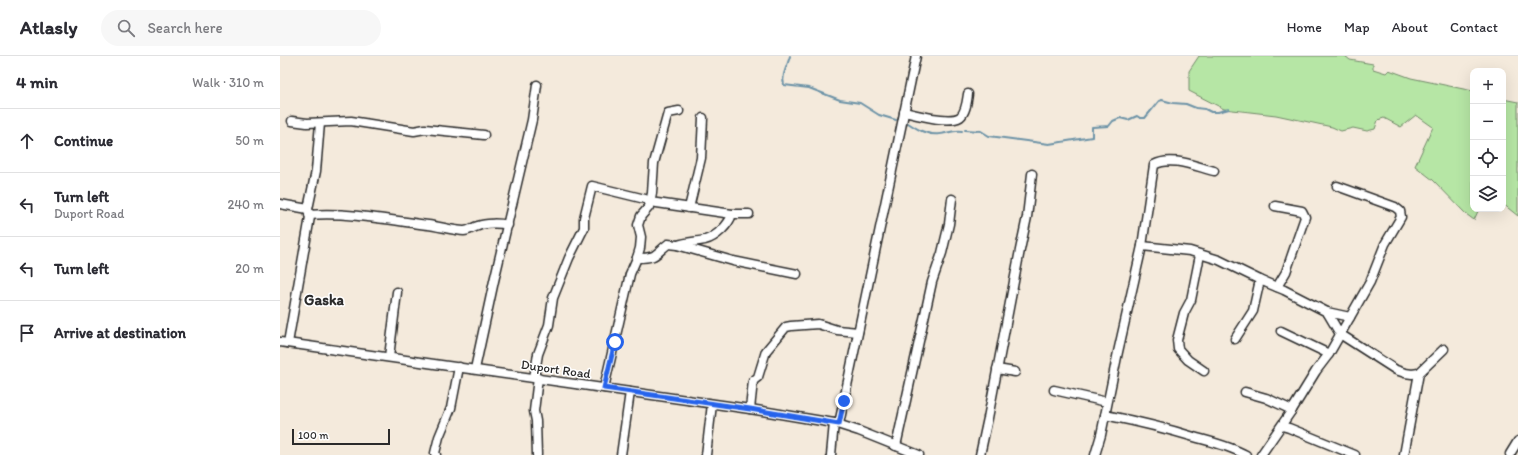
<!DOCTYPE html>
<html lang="en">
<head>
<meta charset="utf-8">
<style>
  body { margin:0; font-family:Itim,sans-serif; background:#f7f7f7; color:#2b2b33 }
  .controls { position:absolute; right:12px; top:12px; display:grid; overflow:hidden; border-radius:8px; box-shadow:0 4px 16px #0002 }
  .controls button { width:36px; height:36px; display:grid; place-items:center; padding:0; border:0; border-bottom:1px solid #e1e1e2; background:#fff; color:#2b2b33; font:20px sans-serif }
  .scale { position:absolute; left:12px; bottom:10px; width:98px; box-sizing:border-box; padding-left:4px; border:2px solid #2b2b2b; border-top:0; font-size:11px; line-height:14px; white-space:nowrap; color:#2b2b2b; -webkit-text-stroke:3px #fff; paint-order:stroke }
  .stop { position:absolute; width:12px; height:12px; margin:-9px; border:3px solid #2563eb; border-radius:50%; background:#fff }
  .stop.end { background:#2563eb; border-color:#fff; box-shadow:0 1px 4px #0008 }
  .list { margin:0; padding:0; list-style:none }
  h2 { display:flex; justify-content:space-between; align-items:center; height:52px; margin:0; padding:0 16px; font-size:17px }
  h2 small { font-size:13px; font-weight:400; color:#7c7c81 }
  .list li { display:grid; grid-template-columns:26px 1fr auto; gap:12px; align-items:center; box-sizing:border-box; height:64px; padding:0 16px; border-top:1px solid #e1e1e2 }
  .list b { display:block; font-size:15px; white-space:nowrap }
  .list p { margin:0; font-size:13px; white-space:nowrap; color:#7c7c81 }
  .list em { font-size:13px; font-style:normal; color:#7c7c81 }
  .icon { flex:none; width:22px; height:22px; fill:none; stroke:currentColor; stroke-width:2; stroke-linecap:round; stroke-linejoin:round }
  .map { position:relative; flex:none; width:1238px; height:399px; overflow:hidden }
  header { display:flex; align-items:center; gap:24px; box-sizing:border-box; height:56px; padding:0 20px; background:#fff; border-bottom:1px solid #e1e1e2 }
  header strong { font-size:19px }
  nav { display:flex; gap:22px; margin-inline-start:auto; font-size:14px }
  .search { width:280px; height:36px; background:#f7f7f7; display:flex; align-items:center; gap:10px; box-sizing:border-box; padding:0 14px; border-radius:22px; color:#7c7c81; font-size:15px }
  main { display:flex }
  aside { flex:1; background:#fff }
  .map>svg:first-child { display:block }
</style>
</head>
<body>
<header>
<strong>Atlasly</strong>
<div class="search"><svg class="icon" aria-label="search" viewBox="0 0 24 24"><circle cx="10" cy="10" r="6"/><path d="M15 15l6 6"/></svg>Search here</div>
<nav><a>Home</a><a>Map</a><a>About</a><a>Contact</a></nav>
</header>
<main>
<aside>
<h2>4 min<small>Walk · 310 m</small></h2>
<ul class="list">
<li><svg class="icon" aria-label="ahead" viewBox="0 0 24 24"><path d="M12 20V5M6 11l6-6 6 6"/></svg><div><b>Continue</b></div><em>50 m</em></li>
<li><svg class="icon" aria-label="left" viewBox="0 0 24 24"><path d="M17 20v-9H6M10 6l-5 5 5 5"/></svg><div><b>Turn left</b><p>Duport Road</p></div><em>240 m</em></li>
<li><svg class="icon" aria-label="left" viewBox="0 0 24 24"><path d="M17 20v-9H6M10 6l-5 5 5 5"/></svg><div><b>Turn left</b></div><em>20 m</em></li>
<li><svg class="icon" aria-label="arrive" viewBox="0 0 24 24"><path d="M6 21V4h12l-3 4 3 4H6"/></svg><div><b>Arrive at destination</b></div></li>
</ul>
</aside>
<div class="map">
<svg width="1238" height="399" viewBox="0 0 1238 399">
  <rect width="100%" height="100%" fill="#f4eadc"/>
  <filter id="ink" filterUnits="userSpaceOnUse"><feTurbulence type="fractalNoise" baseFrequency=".025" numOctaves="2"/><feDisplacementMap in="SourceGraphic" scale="8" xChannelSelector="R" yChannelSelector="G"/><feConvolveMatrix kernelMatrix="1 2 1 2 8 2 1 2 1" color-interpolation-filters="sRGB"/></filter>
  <g filter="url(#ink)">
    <!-- green -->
    <g fill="#b6e6a5" stroke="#708868">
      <polygon points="919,0 1065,0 1070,4 1093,8 1093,13 1106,17 1109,14 1131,22 1193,35 1193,153 1199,153 1194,164 1186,158 1153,124 1135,110 1153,71 1136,59 1121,71 1104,62 1098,64 1095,73 1087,75 1073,72 1061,75 1052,71 996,59 944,53 909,35 909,15"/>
      <polygon points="1223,43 1238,46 1238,160 1223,148"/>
    </g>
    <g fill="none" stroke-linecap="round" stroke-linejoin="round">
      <!-- stream -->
      <g stroke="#6d93a7" stroke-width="2">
        <path d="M510,0C508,9 501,19 504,29L529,32L560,44L580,47L599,59L616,64"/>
        <path d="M628,67C637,73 648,80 660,78C668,77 673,74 682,75"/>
        <polyline points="685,74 701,75 709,80 769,88 812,81 812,71 829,70 833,65 840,62 848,64 857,60 860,62 865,62 879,45 882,44 893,47 906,48 916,52 925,53 931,56 938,56 949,53"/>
      </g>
      <defs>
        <g id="minor">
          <path d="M624,56C637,59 669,68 680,61C686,56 687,45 688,38"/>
          <polyline points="12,65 27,67 71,65 134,75 145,73 204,79"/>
          <polyline points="0,148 28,153"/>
          <polyline points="995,150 1022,155 1025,161 1006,216 997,231"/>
          <polyline points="409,152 421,102 423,62"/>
          <path d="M29,159C68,156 109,164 148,169C157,170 176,175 184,175C189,175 193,171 198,170C206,167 219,167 228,169"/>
          <path d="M398,189C407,186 416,186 425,184C436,181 449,169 452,158"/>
          <polyline points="862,190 910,195 939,204 980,224 1004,234 1047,256"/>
          <polyline points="920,199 911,244 904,257 897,284 898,293 908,304 924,315"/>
          <path d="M357,202C377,202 374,199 388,188L397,189L453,205L517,218"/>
          <polyline points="1070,261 1047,256 1060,278 1116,314 1125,317 1132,318 1139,317 1164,293"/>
          <polyline points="1001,275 1049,298"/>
          <polyline points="955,283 973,255 980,224"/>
          <polyline points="0,286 470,353 554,367 579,375 639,399"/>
          <polyline points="8,287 30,161 28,153 36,115 40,67"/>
          <polyline points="109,301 117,236"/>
          <polyline points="195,313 214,225 252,64 257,29"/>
          <polyline points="717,313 735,316"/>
          <polyline points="254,322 258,298 269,269 273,242 289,202 304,172 304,162 312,130 365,143 370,146 452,158 469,158"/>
          <polyline points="324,332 350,218 357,202 360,192 361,181 358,169 361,160 369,151 372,137 374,107 388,57 399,55"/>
          <polyline points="774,334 827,346"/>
          <polyline points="965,336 986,342 1012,354"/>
          <polyline points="470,353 473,325 478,321 486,295 506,271 511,270 538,268 557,274 578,276"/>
          <path d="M825,359C855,365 885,372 914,381C932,386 950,390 966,399"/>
          <polyline points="559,368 636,0"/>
          <polyline points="1002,370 1009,372 1075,399"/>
          <polyline points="616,390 652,226 662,197 669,168 672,143"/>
          <polyline points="1230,398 1238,385"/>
          <polyline points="156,399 155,397 159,381 171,352 179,311"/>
          <polyline points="257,399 256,365 254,355 258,322"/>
          <polyline points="341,399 350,336"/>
          <polyline points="426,399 432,348"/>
          <polyline points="551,399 554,367"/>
          <polyline points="700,399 708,362 740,194 747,161 752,118"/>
          <path d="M815,399L821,379L838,296L862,190L874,109C891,99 917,111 934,115"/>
          <polyline points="981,399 1012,354 1036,315 1049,298 1090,226 1105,188 1121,161 1120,155 1115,151 1057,130"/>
          <polyline points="1124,399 1139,317"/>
        </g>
      </defs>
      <!-- minor casing -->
      <use href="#minor" stroke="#2b2b2b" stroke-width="11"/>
      <!-- minor -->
      <use href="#minor" stroke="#fff" stroke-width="8"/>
    </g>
  </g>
  <g fill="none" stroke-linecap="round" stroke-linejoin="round" filter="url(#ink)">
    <!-- route -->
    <polyline stroke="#2563eb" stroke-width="5" points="335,286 324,332 470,353 559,368 564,345"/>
  </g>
  <g text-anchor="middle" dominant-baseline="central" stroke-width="3" stroke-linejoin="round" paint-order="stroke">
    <!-- street labels -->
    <g font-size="13" fill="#2b2b2b" stroke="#fff">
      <text transform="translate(276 313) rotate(8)">Duport Road</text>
    </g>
    <!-- quarter labels -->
    <g font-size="15" font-weight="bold" fill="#2b2b2b" stroke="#fff">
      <text x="44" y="244">Gaska</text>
    </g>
  </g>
</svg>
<div class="controls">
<button>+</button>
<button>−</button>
<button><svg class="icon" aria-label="locate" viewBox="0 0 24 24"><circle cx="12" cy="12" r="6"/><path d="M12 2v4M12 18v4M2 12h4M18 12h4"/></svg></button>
<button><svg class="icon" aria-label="layers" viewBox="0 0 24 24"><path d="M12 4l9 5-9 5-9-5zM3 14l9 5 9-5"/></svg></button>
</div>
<div class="scale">100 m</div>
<div class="stop" style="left:335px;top:286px"></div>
<div class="stop end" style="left:564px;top:345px"></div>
</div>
</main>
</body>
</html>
